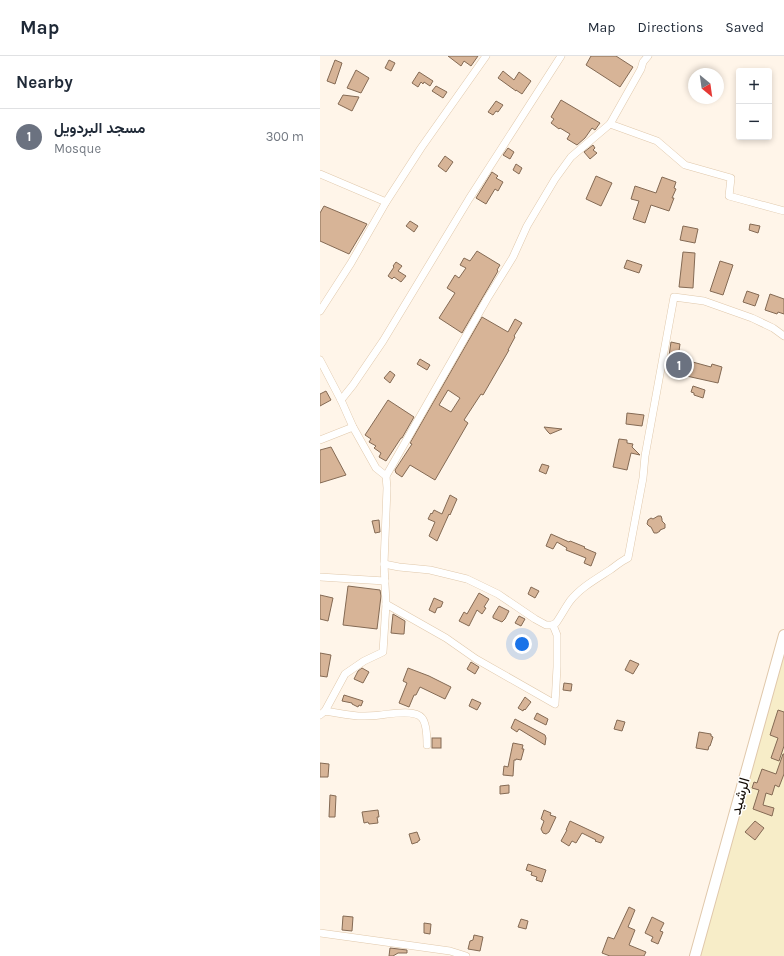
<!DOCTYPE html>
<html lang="en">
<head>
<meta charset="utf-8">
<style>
  body { margin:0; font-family:Karla,Vazirmatn,sans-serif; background:#f6f6f7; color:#1f2937 }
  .controls { position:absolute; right:12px; top:12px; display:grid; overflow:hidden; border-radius:4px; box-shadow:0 2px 6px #0003 }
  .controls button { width:36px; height:36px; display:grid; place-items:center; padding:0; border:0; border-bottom:1px solid #e0e1e3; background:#fff; color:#1f2937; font:20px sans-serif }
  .compass { position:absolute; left:368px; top:12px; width:36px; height:36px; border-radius:50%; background:#fff; box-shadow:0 2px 6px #0003; rotate:151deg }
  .you { position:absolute; left:202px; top:588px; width:14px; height:14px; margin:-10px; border:3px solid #fff; border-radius:50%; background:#1a73e8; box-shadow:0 0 0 6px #1a73e833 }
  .badge { display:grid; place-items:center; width:26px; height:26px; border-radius:50%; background:#911774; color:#fff; font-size:13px; font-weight:700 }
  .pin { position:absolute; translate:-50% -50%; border:2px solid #fff; box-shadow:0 1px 4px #0006 }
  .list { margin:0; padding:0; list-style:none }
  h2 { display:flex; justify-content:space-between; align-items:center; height:52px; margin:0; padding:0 16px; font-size:17px }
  h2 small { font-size:13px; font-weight:400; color:#747a83 }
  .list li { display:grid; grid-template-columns:26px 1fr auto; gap:12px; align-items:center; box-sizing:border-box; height:56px; padding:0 16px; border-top:1px solid #e0e1e3 }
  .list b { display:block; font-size:15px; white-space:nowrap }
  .list p { margin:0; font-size:13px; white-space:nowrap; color:#747a83 }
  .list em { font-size:13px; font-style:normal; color:#747a83 }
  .map { position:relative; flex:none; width:464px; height:900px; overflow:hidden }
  header { display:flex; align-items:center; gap:24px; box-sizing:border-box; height:56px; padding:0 20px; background:#fff; border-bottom:1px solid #e0e1e3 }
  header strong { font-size:19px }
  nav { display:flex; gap:22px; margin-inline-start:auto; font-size:14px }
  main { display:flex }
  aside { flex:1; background:#fff }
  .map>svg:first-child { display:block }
</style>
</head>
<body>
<header>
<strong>Map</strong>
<nav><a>Map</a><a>Directions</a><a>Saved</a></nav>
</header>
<main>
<aside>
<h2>Nearby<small></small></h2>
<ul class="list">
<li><span class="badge" style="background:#6b7280">1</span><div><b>مسجد البردويل</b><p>Mosque</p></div><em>300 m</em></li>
</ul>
</aside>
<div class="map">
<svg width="464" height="900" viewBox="0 0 464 900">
  <rect width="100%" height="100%" fill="#fff5e9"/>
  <!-- sand -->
  <polygon fill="#f7edc8" points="464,590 464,900 380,900"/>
  <!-- building -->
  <g fill="#d7b497" stroke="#846a54" fill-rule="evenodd">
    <polygon points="128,0 158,0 151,10 144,5 141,10"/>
    <polygon points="271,0 296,0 313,11 300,31 266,9"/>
    <polygon points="15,4 22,7 15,28 7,25"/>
    <polygon points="69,4 75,7 71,15 65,12"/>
    <polygon points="36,14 49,22 41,37 27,32"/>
    <polygon points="183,15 194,24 199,16 211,25 202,38 196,34 196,35 178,22"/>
    <polygon points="99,16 113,25 110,30 104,26 103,28 101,26 98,31 92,27"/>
    <polygon points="116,30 127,36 123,42 112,35"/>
    <polygon points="23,39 39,41 32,55 18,48"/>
    <polygon points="241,44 280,67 275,74 272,72 265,82 257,89 247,83 250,78 240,72 239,73 231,67 234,63 231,61"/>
    <polygon points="176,45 183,49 178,56 176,55 173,59 168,56"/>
    <polygon points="273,89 275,92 273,94 277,97 270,103 264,96"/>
    <polygon points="188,92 194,96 190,103 183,99"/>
    <polygon points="125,100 133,106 126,116 118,110"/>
    <polygon points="196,108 202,112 199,118 193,114"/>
    <polygon points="172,116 178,120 176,122 183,126 178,135 175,133 166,148 156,142"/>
    <polygon points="276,120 292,127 281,150 266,143"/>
    <polygon points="342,121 356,126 354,132 356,133 352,142 354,142 349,155 331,149 325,167 313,163 319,145 311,143 315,130 336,137"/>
    <polygon points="4,150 47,168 29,198 0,185 0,157"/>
    <polygon points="90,165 98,170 94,176 86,170"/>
    <polygon points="430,168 440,170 438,177 429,174"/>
    <polygon points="363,170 378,173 375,187 360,184"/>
    <polygon points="157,195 180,209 177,214 178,215 142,277 119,262 135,237 127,232 135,219 139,222 146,212 140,209 144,202 150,205"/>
    <polygon points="363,196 375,197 373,232 359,231"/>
    <polygon points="307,204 322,209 319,217 304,212"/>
    <polygon points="400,205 413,209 403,239 390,235"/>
    <polygon points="76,206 82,210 78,215 86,220 81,226 74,221 72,223 68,220 74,211 73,210"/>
    <polygon points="427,235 439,239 435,250 423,246"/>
    <polygon points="450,238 464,243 464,258 458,256 457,258 445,254"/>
    <path d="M162,261L188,276L195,263L202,267L194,280L195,281L188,294H189L163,339L161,338L144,364L148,367L115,424L90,409L82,421L76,417L75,414L92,388L90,387ZM128,334L140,342L131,356L119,349Z"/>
    <polygon points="351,286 360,288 358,302 391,311 392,308 402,311 398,327 362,319 362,317 348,314 349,307 348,307"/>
    <polygon points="100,303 110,309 107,314 97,308"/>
    <polygon points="70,315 75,319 70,327 64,322"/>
    <polygon points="373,330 385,334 383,342 374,339 374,337 371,336"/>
    <polygon points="6,335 11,344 0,350 0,338"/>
    <polygon points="68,344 94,361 82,382 81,382 66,405 59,401 61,397 54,392 56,390 49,386 51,383 45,379"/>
    <polygon points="307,357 324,359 322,370 306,368"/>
    <polygon points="224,371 242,373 230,378 228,376"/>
    <polygon points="299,383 307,384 307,387 313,388 312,391 320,399 311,397 307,414 293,411"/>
    <polygon points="11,391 26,419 0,427 0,394"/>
    <polygon points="222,408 229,410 226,418 219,415"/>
    <polygon points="130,439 137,443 130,459 129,458 117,485 109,480 115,466 108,463 111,457 112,458 114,454 122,458"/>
    <polygon points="338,460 341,460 342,463 342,465 345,468 345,472 340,474 340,475 337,477 334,477 331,471 329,470 327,468 328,464 331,462 333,463"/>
    <polygon points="59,464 60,476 55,477 52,465"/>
    <polygon points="231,478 249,486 250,485 265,491 264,492 276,497 271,510 264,507 266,502 246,494 247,492 237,486 233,493 226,490"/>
    <polygon points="28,530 60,534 61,540 57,573 23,569"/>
    <polygon points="211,531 219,535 215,542 208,538"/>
    <polygon points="159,537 169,543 164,551 166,552 162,558 157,554 149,570 139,565 144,556 147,558"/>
    <polygon points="0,539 13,542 8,565 0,563"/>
    <polygon points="114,542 123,546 121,551 117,552 115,557 109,554"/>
    <polygon points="179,550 189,555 185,563 182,566 173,562 173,560"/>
    <polygon points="73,558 85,565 84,578 81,578 71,577"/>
    <polygon points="199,560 205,563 201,570 195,567"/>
    <polygon points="0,597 11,599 7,621 0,620"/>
    <polygon points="310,604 319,608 313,618 305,614"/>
    <polygon points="151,606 159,611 155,618 147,613"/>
    <polygon points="42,612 49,616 43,627 34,623 38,615"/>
    <polygon points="88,612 109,620 131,631 125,643 100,631 96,639 94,639 89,651 79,647 87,627 83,625"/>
    <polygon points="244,627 252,628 251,635 243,634"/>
    <polygon points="24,639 43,645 41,650 39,649 38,651 32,648 32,647 22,645"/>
    <polygon points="205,641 211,646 205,654 204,653 203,655 198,652"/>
    <polygon points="152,643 161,647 157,654 149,650"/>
    <polygon points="458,654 464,656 464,690 459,705 451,702 458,682 450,679"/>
    <polygon points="217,657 228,663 226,669 214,663"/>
    <polygon points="195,663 225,679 226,682 225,689 199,673 197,676 191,672"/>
    <polygon points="297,664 305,666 302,675 294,673"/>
    <polygon points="379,676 391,678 391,680 393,681 390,690 389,690 388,694 376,692"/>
    <rect x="112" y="682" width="9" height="10"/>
    <polygon points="193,687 203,689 202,693 204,693 201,704 196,703 196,704 194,704 193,720 183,719 184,710 188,711"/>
    <polygon points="463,698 464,698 464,718 459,731 455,729 452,739 446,737 443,749 454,752 452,760 433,753 439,734 432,732 434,726 437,727 442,713 456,718"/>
    <polygon points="0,707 9,708 8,721 0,721"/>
    <polygon points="189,729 189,737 180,738 180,730"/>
    <polygon points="10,739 16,740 15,761 9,761"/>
    <polygon points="58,754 59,761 57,761 58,767 49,768 48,766 44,767 42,756"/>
    <polygon points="224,754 231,757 230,759 236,761 229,776 226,778 223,777 221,773 224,765 221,763"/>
    <polygon points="250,765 284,781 281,787 275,785 276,784 262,777 256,787 252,785 249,790 241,785 247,774 246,774"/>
    <polygon points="435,765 444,772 435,784 425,776"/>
    <polygon points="97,776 100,784 98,785 98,786 92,788 89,778"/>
    <polygon points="208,808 226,814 222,826 216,824 217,821 211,819 212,816 206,814"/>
    <polygon points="309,851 315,854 308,871 315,874 309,889 326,896 324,900 290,900 282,897 288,881 294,883"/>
    <polygon points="23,860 33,861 32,875 22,874"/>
    <polygon points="332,861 344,867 340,875 343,876 338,888 331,885 333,881 325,877"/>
    <polygon points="201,863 208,865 206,873 198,871"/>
    <polygon points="104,867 111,868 110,878 104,877"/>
    <polygon points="154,879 163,881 160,895 148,893 150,885 153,884"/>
    <polygon points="70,892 87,894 87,897 78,897 73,900 69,900"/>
  </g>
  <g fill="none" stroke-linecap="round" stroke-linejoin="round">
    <defs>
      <g id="street">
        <polyline points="290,68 321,13 323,6 328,0"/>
        <polyline points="0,118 66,146"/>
        <polyline points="0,255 31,207 66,146 101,92 166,0"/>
        <polyline points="0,304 21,344 33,371 56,412 66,420 67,432 64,508 66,548 63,596 44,605 25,618 5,655"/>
        <polyline points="21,344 33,329 63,285 149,143 241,0"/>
        <polyline points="0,384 33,371"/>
        <polyline points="66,420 167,243 193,201 207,170 235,123 251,101 290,68 337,85 365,109 411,122 409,140 464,155"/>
        <path d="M64,508L79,511L110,514L147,523L178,538L215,563L226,569H232L236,567C241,560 245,552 250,545C260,532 276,523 290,514C296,510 301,505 308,502L323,422L325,400L354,241L384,245L432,262L453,272L464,280"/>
        <polyline points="0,521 65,525"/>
        <polyline points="66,548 126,582 156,603 235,648 237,611 237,579 233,569"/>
        <path d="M0,659L5,655C16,657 27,659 38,660C45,660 53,660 60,659C70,658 95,653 102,662C107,668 107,681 107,689"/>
        <polyline points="0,877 130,895 146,900"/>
      </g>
      <polyline id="secondary" points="375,900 464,579"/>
    </defs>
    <!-- street casing -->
    <use href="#street" stroke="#e0c8ab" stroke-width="8"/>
    <!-- secondary casing -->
    <use href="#secondary" stroke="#e0c8ab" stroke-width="12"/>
    <!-- street -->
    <use href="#street" stroke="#fff" stroke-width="7"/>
    <!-- secondary -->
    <use href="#secondary" stroke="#fff" stroke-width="10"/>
  </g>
  <g text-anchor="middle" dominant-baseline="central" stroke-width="3" stroke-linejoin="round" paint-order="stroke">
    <!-- street labels -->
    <g font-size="15" fill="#120a03" stroke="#fff">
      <text transform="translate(420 740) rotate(-75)">الرشيد</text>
    </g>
  </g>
</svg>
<div class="controls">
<button>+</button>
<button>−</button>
</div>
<svg class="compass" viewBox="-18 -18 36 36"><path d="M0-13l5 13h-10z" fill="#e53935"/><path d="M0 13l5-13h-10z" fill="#747a83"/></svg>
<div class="you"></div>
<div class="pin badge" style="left:359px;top:309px;background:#6b7280">1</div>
</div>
</main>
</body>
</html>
